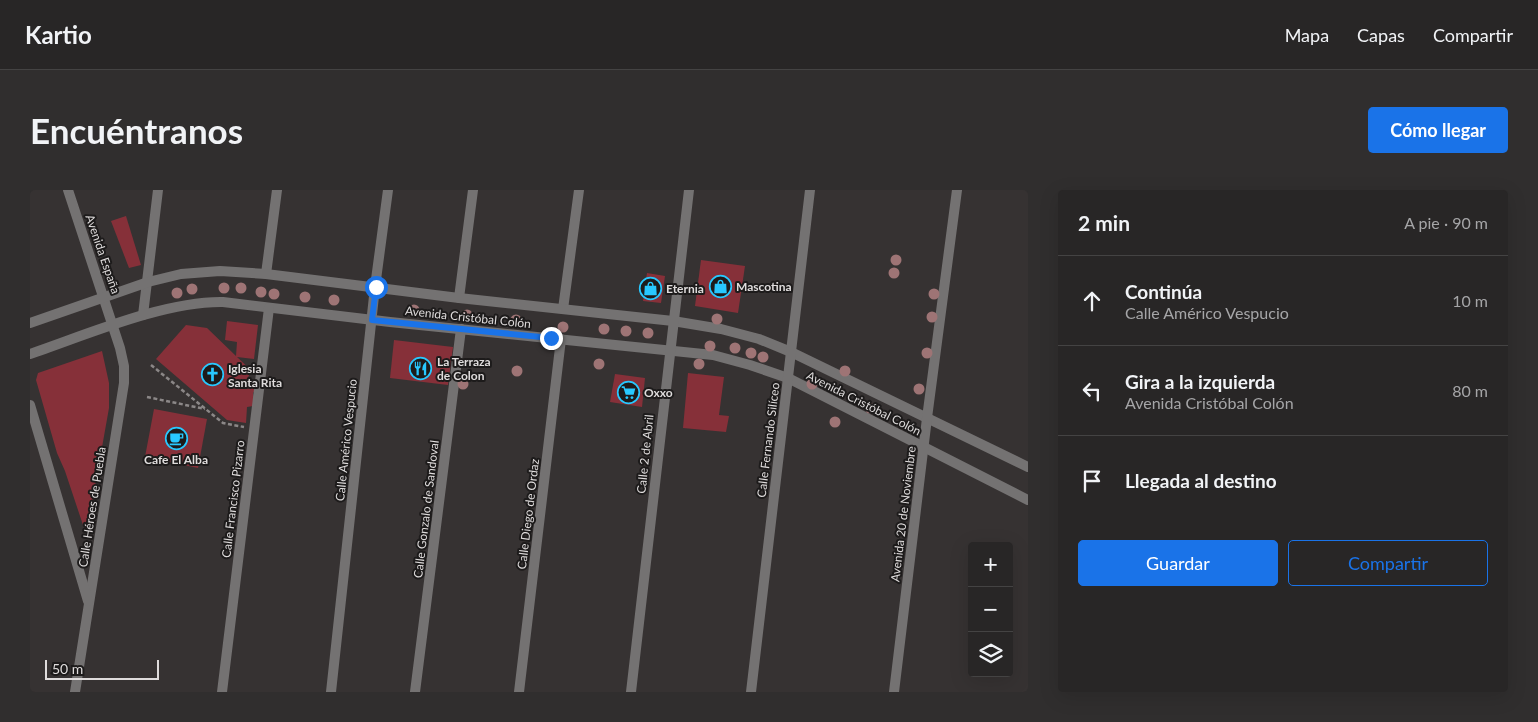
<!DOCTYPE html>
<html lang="es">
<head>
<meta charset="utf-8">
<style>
  body { margin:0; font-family:Lato,sans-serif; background:#302e2e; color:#f1f3f6 }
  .controls { position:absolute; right:15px; bottom:15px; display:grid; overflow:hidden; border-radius:5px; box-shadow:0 5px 20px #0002 }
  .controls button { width:45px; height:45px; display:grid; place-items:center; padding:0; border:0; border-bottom:1px solid #444343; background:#282626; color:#f1f3f6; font:25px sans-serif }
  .scale { position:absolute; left:15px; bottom:12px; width:114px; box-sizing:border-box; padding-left:5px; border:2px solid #dfdcdc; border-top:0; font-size:14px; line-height:18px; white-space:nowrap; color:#dfdcdc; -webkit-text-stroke:4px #1d1b1b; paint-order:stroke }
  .stop { position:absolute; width:15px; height:15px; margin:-11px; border:4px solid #1a73e8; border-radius:50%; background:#fff }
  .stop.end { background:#1a73e8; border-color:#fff; box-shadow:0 1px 5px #0008 }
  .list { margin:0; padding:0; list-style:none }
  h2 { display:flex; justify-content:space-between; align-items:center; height:65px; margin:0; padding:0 20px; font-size:21px }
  h2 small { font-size:16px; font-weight:400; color:#a5a5a7 }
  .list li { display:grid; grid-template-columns:32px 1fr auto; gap:15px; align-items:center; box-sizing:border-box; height:90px; padding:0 20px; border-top:1px solid #444343 }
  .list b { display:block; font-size:19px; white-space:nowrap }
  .list p { margin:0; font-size:16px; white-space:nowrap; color:#a5a5a7 }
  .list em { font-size:16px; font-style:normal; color:#a5a5a7 }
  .actions { display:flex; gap:10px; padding:15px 20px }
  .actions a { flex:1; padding:11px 0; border:1px solid #1a73e8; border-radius:5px; text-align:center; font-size:18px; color:#1a73e8 }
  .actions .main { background:#1a73e8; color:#fff }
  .icon { flex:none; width:28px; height:28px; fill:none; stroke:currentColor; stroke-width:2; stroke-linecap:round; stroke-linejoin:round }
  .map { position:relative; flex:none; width:998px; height:502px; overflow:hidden; border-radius:5px }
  header { display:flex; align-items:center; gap:30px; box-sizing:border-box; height:70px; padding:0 25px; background:#282626; border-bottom:1px solid #444343 }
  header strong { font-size:24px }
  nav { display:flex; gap:28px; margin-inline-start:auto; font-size:18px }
  .intro { display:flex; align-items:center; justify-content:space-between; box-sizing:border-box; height:120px; padding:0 30px }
  h1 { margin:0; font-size:35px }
  .button { padding:12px 22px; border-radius:5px; background:#1a73e8; color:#fff; font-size:18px; font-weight:700 }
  main { display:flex; gap:30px; padding:0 30px }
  aside { flex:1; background:#282626; border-radius:5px; box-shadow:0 5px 20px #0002 }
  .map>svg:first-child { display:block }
</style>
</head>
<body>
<header>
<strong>Kartio</strong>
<nav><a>Mapa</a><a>Capas</a><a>Compartir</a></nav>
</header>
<div class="intro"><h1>Encuéntranos</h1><a class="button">Cómo llegar</a></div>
<main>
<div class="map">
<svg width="998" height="502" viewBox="0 0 998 502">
  <rect width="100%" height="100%" fill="#363232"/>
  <!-- building -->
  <g fill="#863039">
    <polygon points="96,26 111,75 99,78 81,31"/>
    <polygon points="671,70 715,76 708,123 665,116"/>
    <polygon points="617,83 635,86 631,113 613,111"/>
    <polygon points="197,131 228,135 224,169 207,167 222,181 216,190 226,199 223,203 225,211 223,216 217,217 216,233 197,230 126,169 156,135 177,138 206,166 207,152 195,150"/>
    <polygon points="364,150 423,157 418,195 360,188"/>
    <polygon points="72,161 79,193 79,218 58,336 53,335 35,281 27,263 6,190 8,183"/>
    <polygon points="658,183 694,187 689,225 699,226 696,242 653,238"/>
    <polygon points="585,184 615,188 612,217 580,212"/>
    <polygon points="124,219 177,229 168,278 115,267"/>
  </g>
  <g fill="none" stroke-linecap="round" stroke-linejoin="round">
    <!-- path -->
    <g stroke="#8b8787" stroke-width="2.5" stroke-dasharray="4 2.5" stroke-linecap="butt">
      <polyline points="121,175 193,233 214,237"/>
      <polyline points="117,207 175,219"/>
    </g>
    <!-- street -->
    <g stroke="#747272" stroke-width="10">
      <polyline points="38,0 90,158 94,176 94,193 45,502"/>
      <polyline points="236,84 247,0"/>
      <polyline points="429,108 443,0"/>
      <polyline points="533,119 549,0"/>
      <polyline points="113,125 128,0"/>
      <polyline points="0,133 118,92 151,84 190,81 236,84 429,108 643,131 691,139 729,149 761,162 998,277"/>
      <path d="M0,164C56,145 134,111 193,112L360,132L683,165L720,175L758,188L998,310"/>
      <polyline points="0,215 58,411"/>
      <polyline points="192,502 239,118"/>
      <polyline points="301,502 345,97 358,0"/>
      <polyline points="385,502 431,139"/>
      <polyline points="489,502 531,149"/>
      <polyline points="601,502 659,0"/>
      <polyline points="721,502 780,0"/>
      <polyline points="864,502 897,228 927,0"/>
    </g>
  </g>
  <!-- trees -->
  <g fill="#9e7475">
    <circle cx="866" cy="70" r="5.5"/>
    <circle cx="864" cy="83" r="5.5"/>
    <circle cx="194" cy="98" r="5.5"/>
    <circle cx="211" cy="98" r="5.5"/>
    <circle cx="162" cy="99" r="5.5"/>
    <circle cx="231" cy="102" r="5.5"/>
    <circle cx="147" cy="103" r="5.5"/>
    <circle cx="244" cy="104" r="5.5"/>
    <circle cx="904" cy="104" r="5.5"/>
    <circle cx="275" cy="107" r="5.5"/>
    <circle cx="304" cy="110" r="5.5"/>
    <circle cx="384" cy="120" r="5.5"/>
    <circle cx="437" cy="125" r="5.5"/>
    <circle cx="902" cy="127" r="5.5"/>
    <circle cx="687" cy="129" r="5.5"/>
    <circle cx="486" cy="130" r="5.5"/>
    <circle cx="533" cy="137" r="5.5"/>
    <circle cx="574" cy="139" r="5.5"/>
    <circle cx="596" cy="141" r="5.5"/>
    <circle cx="618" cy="143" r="5.5"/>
    <circle cx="680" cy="156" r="5.5"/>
    <circle cx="705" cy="158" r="5.5"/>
    <circle cx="721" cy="163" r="5.5"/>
    <circle cx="897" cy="163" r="5.5"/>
    <circle cx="733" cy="167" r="5.5"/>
    <circle cx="569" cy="174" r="5.5"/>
    <circle cx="669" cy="174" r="5.5"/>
    <circle cx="487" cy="181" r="5.5"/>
    <circle cx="815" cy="181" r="5.5"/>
    <circle cx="433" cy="194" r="5.5"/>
    <circle cx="782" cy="194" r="5.5"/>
    <circle cx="889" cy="199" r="5.5"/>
    <circle cx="840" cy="218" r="5.5"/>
    <circle cx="805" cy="232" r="5.5"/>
  </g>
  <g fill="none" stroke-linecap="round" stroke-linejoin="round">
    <!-- route -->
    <polyline stroke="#1a73e8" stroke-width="6" points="346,97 342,130 521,148"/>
  </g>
  <!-- icons -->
  <defs>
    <symbol id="shop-ring" viewBox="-11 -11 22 22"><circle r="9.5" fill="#1d1b1b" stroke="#28c8ff" stroke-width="1.5"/><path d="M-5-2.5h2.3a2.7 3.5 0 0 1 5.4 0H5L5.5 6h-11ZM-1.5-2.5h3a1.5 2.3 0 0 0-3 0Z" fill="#28c8ff"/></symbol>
    <symbol id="restaurant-ring" viewBox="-11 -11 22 22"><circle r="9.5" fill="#1d1b1b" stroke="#28c8ff" stroke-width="1.5"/><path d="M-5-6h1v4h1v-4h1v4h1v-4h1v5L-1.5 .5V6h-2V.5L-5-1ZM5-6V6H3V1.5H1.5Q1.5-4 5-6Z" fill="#28c8ff"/></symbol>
    <symbol id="church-ring" viewBox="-11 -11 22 22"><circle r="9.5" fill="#1d1b1b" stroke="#28c8ff" stroke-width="1.5"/><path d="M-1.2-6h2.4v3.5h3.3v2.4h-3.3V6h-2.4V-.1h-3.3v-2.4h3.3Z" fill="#28c8ff"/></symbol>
    <symbol id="supermarket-ring" viewBox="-11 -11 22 22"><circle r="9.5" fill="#1d1b1b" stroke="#28c8ff" stroke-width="1.5"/><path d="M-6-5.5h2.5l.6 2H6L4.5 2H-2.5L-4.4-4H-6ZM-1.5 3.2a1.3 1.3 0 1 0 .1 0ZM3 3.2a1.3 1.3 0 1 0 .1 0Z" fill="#28c8ff"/></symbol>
    <symbol id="cafe-ring" viewBox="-11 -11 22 22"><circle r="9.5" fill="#1d1b1b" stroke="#28c8ff" stroke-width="1.5"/><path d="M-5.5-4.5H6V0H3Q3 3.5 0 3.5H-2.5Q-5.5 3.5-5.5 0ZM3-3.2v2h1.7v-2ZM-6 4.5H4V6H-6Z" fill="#28c8ff"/></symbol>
  </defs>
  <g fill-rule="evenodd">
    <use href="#shop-ring" x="678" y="84" width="25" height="25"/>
    <use href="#shop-ring" x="608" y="86" width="25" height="25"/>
    <use href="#restaurant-ring" x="378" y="166" width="25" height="25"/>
    <use href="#church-ring" x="170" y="172" width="25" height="25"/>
    <use href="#supermarket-ring" x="586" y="190" width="25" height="25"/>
    <use href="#cafe-ring" x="134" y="236" width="25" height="25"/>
  </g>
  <g text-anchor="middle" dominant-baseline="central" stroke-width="4" stroke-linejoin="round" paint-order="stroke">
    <!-- street labels -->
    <g font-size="12" fill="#dfdcdc" stroke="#1d1b1b">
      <text transform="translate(73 64) rotate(71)">Avenida España</text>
      <text transform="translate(438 127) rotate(6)">Avenida Cristóbal Colón</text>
      <text transform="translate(834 213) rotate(27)">Avenida Cristóbal Colón</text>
      <text transform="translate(316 250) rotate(-84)">Calle Américo Vespucio</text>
      <text transform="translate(738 250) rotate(-83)">Calle Fernando Silíceo</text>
      <text transform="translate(615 264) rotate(-84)">Calle 2 de Abril</text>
      <text transform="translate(203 309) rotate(-83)">Calle Francisco Pizarro</text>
      <text transform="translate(62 317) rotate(-81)">Calle Héroes de Puebla</text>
      <text transform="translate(396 319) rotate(-83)">Calle Gonzalo de Sandoval</text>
      <text transform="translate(498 324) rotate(-83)">Calle Diego de Ordaz</text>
      <text transform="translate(873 324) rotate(-83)">Avenida 20 de Noviembre</text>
    </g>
    <!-- poi labels -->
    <g font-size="12" font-weight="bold" fill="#dfdcdc" stroke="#1d1b1b" text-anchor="start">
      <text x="706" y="96">Mascotina</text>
      <text x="636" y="98">Eternia</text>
      <text x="407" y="171">La Terraza<tspan x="407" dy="14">de Colon</tspan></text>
      <text x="198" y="178">Iglesia<tspan x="198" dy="14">Santa Rita</tspan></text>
      <text x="614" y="202">Oxxo</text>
      <text x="146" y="269" text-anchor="middle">Cafe El Alba</text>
    </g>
  </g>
</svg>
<div class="controls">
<button>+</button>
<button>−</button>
<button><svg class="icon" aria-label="layers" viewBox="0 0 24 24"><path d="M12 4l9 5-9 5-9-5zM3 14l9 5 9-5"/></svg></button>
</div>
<div class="scale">50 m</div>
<div class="stop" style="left:346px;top:97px"></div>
<div class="stop end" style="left:521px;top:148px"></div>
</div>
<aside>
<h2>2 min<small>A pie · 90 m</small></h2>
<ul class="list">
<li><svg class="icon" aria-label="ahead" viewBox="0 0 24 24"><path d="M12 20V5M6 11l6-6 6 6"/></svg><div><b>Continúa</b><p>Calle Américo Vespucio</p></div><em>10 m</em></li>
<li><svg class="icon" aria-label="left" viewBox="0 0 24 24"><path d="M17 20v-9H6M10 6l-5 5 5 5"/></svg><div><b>Gira a la izquierda</b><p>Avenida Cristóbal Colón</p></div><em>80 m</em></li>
<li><svg class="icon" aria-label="arrive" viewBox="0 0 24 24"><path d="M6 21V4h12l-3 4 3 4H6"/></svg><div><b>Llegada al destino</b></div></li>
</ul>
<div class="actions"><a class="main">Guardar</a><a>Compartir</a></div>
</aside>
</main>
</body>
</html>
